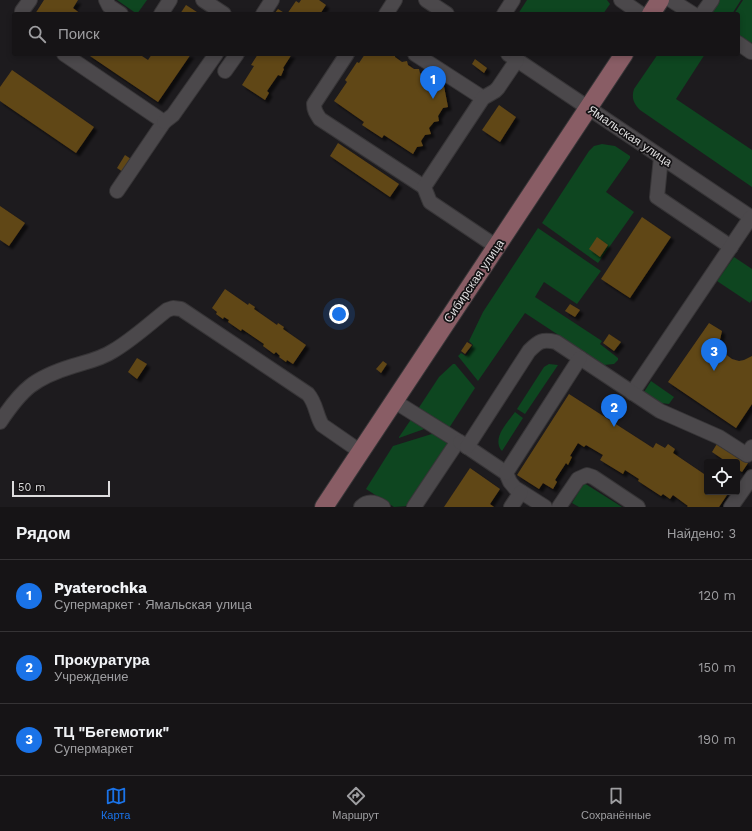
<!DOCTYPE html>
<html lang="ru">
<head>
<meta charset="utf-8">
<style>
  body { margin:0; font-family:"Work Sans",sans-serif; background:#232123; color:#f1f3f6 }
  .controls { position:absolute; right:12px; bottom:12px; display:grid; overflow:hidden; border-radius:4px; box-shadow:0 2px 6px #0003 }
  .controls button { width:36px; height:36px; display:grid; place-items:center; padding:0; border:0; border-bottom:1px solid #353335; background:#161416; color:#f1f3f6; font:20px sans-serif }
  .scale { position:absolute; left:12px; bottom:10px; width:98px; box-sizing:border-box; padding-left:4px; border:2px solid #deddde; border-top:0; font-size:11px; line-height:14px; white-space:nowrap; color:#deddde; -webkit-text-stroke:3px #141214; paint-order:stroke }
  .you { position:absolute; left:339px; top:314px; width:14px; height:14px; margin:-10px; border:3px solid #fff; border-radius:50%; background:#1a73e8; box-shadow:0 0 0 6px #1a73e833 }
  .badge { display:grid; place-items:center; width:26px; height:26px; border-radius:50%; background:#1a73e8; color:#fff; font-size:13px; font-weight:700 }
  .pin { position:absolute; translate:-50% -33px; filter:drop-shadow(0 1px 2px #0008) }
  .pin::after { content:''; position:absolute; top:21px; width:14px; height:12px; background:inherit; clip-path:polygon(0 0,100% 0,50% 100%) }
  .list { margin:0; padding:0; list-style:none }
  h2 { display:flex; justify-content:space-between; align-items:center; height:52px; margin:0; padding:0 16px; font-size:17px }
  h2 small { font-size:13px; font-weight:400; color:#9e9ea1 }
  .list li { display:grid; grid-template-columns:26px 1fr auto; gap:12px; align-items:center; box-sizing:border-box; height:72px; padding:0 16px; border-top:1px solid #353335 }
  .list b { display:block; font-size:15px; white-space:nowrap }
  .list p { margin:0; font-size:13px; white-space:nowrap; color:#9e9ea1 }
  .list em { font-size:13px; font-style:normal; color:#9e9ea1 }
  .icon { flex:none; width:22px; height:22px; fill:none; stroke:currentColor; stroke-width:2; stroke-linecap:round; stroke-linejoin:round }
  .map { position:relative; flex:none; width:752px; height:507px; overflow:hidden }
  .search { position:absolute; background:#161416; box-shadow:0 2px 6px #0003; left:12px; right:12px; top:12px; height:44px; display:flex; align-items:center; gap:10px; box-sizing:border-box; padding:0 14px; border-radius:4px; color:#9e9ea1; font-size:15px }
  .sheet { height:268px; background:#161416 }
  nav { display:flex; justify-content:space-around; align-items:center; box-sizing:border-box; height:56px; border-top:1px solid #353335; background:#161416; font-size:11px; color:#9e9ea1 }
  nav a { display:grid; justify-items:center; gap:2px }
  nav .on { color:#1a73e8 }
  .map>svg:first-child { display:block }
</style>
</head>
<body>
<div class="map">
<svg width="752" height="507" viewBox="0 0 752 507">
  <defs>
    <filter id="shadow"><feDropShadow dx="3.5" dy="3.5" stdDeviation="1" flood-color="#0009"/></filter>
  </defs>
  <rect width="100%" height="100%" fill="#1d1b1e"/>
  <!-- green -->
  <g fill="#0e4620">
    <polygon points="117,0 147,0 137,14"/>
    <polygon points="527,0 607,0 610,4 603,14 518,14"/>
    <polygon points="715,0 741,0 732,14 706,14"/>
    <polygon points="743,0 752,0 752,42 749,47 738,40 738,14 734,14"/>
    <path d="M658,54H705L676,99L752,150V187L640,110C634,104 631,98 634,89Z"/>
    <polygon points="602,144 615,146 630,156 630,158 606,192 634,212 598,263 542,223 589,151 594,146"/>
    <polygon points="538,228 601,271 577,304 544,282 535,297 602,341 600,344 618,358 618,360 614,364 604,365 525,313 478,381 458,356 461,353 466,356 473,345 469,341 483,312"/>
    <polygon points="734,257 752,269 752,300 750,303 717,281"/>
    <polygon points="453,364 455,364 475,388 449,428 418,409 439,377"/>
    <polygon points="549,364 558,365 525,414 517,409 544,367"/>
    <polygon points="651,381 674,397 669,404 661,403 644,392"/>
    <path d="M515,412L523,418L502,451C491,439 508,422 515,412Z"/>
    <polygon points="412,418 427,428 399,438 399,437"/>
    <polygon points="435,433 450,442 408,506 394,507 366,489 393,446"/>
    <polygon points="584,483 622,507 579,507 572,503"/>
  </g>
  <!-- building -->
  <g fill="#614616" filter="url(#shadow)">
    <polygon points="44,0 78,0 73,8 81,14 35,14"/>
    <polygon points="301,0 319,0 326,5 320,14 287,14 296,1 299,3"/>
    <polygon points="186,5 200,14 180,14"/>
    <polygon points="278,9 286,14 274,14"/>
    <polygon points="87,54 139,54 148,60 152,54 191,54 158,102"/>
    <polygon points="258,54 292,54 283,68 284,69 281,76 278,75 267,91 269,93 265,100 242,85 254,66 251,65"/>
    <polygon points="365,54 395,54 395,57 402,62 407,61 408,65 414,69 419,69 420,73 425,77 431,76 432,81 435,83 443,81 448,107 443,108 438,116 439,121 434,122 429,128 431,134 425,135 421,141 423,146 417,147 413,154 384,135 382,138 362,125 364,122 334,101 347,82 345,80 357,62 359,63"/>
    <polygon points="475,59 487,68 484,73 472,64"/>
    <polygon points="12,70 94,127 76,153 0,101 0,87"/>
    <polygon points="499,105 516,117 500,142 482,130"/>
    <polygon points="338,143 399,184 390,197 330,156"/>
    <polygon points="125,155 131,159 123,172 117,168"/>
    <polygon points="0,206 25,223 9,246 0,240"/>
    <polygon points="642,217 671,237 630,298 601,279"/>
    <polygon points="597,237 608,245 600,257 589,249"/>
    <polygon points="225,289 248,305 249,303 255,307 254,309 277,325 278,323 284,327 283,329 306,345 293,364 287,360 286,362 279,357 280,356 276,352 274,354 263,346 264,344 242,329 241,331 228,322 229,320 224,317 223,319 216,314 217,312 212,308"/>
    <polygon points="570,304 580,310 575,317 565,311"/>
    <polygon points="709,323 722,331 719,344 724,353 732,359 739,361 744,360 752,356 752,404 736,428 668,382"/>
    <polygon points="609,334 621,342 614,351 603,343"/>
    <polygon points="467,342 472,345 465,354 461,351"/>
    <polygon points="137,358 147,364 137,379 128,372"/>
    <polygon points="383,361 387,364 381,373 376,369"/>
    <polygon points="569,394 653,448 656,443 665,448 668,444 675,449 673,453 707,476 707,492 729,492 719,507 687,507 688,506 673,495 670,499 663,494 661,496 638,481 639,479 625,470 623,474 600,460 603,455 586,445 584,447 578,443 570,456 572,457 568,465 566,463 555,480 557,482 553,489 543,483 539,489 517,475"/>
    <polygon points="718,442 748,463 742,472 737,469 737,462 727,462 712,452"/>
    <polygon points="470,468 500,489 490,504 494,507 444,507"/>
  </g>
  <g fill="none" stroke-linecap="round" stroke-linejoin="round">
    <defs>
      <g id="minor">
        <polyline points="106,0 109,6 121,14"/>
        <polyline points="203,0 224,14"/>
        <polyline points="426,0 447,14"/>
        <polyline points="621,0 641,14"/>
        <polyline points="671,0 693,14"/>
        <polyline points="22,14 22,11 30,0"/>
        <polyline points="161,14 170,0"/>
        <polyline points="263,14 272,0"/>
        <polyline points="386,14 395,0"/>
        <polyline points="504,14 513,0"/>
        <polyline points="702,14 712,0"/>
        <polyline points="738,43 751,52"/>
        <polyline points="64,54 164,122 117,191"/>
        <path d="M347,54L314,104C314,110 316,113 320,119L424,187"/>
        <polyline points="415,54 483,98"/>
        <polyline points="508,54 752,218"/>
        <polyline points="225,71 237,54"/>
        <polyline points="164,122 173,115 216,54"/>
        <polyline points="661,157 657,197 731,247"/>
        <polyline points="497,247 430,202 424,187 483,98 495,91 498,88 517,60"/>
        <polyline points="632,393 751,217"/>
        <polyline points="394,401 458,441 414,507"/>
        <path d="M0,422C22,389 34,378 73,366C86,362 101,359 113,351C132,340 149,324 167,310L173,308L181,309L308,394C316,403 316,415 322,425L361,452"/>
        <polyline points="460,442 506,473 510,482 515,488 545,507"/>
        <path d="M467,447L529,351C539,341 542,339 556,342L660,411L719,437L747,455L752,447"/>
        <polyline points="506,473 580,358"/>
        <path d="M361,507C368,500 375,502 383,507"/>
        <polyline points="511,507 521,492"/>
        <polyline points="559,507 578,479 587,475 593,477 638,507"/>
        <polyline points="731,507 752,477"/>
      </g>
      <g id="major">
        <polyline points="651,14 660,0"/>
        <polyline points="324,507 624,54"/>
      </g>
    </defs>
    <!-- minor casing -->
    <use href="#minor" stroke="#373537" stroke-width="16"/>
    <!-- major casing -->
    <use href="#major" stroke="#373537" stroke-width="20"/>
    <!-- minor -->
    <use href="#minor" stroke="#4b484b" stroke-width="14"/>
    <!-- major -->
    <use href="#major" stroke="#895d65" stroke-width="18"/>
  </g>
  <g text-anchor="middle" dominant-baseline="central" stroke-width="3.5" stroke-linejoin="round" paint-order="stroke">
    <!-- street labels -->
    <g font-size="12" fill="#deddde" stroke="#141214">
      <text transform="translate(630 136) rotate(34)">Ямальская улица</text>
      <text transform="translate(474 281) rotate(-56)">Сибирская улица</text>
    </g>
  </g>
</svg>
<div class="controls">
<button><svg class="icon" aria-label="locate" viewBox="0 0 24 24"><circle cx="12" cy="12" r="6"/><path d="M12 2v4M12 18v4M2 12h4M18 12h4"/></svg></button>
</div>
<div class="scale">50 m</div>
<div class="you"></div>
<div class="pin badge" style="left:433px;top:99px">1</div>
<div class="pin badge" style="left:614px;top:427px">2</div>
<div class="pin badge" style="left:714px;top:371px">3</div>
<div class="search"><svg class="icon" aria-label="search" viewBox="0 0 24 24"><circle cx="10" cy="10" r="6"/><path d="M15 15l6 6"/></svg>Поиск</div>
</div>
<section class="sheet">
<h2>Рядом<small>Найдено: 3</small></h2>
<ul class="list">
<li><span class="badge">1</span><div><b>Pyaterochka</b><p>Супермаркет · Ямальская улица</p></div><em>120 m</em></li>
<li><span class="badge">2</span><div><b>Прокуратура</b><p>Учреждение</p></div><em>150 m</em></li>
<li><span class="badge">3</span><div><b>ТЦ &quot;Бегемотик&quot;</b><p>Супермаркет</p></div><em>190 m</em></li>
</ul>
</section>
<nav>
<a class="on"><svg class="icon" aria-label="map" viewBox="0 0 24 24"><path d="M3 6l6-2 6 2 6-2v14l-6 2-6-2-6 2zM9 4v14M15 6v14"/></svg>Карта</a>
<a><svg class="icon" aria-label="directions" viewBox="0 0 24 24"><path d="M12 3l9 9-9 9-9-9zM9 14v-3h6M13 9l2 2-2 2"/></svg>Маршрут</a>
<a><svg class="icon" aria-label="saved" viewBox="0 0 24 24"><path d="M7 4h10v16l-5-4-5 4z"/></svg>Сохранённые</a>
</nav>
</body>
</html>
